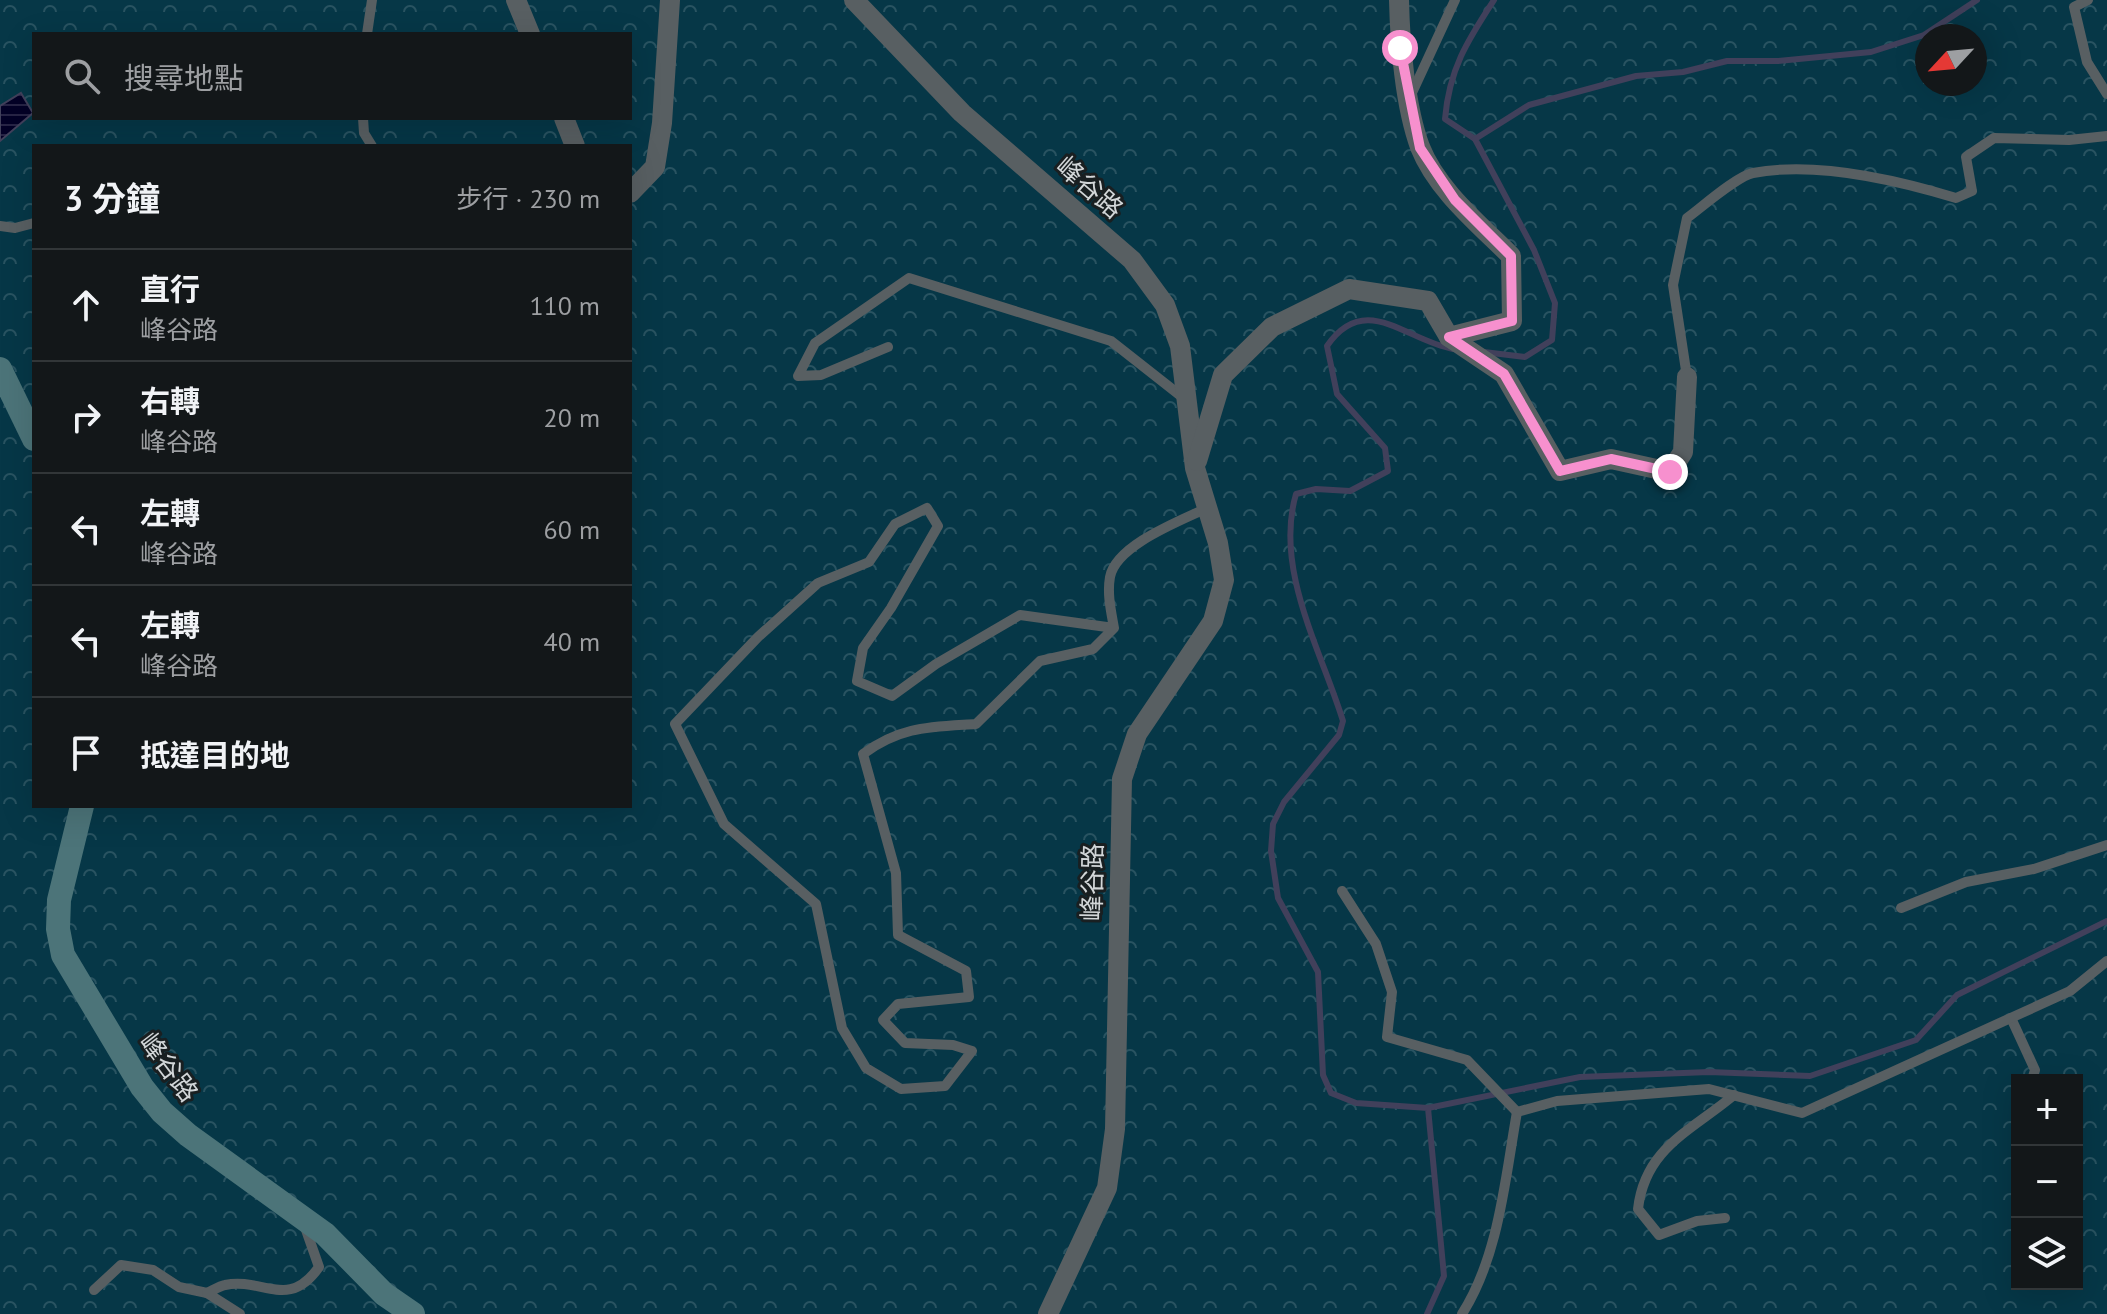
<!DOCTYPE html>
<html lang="zh-TW">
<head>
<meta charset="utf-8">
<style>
  body { margin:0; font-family:"PT Sans","Noto Sans TC",sans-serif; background:#202426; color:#f1f3f6 }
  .controls { position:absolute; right:24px; bottom:24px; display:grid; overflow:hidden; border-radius:0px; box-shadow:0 8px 32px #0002 }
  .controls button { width:72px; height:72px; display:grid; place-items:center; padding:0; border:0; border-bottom:2px solid #323638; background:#131719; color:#f1f3f6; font:40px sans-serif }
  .compass { position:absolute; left:1915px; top:24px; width:72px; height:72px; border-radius:50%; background:#131719; box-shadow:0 8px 32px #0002; rotate:244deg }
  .stop { position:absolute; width:24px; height:24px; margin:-18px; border:6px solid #f790ce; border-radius:50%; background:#fff }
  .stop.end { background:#f790ce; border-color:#fff; box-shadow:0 2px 8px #0008 }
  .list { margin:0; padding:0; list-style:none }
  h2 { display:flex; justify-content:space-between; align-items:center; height:104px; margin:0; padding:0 32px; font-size:34px }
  h2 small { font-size:26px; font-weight:400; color:#9d9fa2 }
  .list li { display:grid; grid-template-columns:52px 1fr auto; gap:24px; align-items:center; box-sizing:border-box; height:112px; padding:0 32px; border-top:2px solid #323638 }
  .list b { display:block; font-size:30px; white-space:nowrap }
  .list p { margin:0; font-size:26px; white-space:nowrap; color:#9d9fa2 }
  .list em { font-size:26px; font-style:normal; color:#9d9fa2 }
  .icon { flex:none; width:44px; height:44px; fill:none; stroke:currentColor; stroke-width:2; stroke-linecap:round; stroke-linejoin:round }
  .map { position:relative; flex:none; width:2107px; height:1314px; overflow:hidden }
  .search { position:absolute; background:#131719; box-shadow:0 8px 32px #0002; left:32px; top:32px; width:600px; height:88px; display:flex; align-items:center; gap:20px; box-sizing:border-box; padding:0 28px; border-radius:0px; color:#9d9fa2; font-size:30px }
  .panel { position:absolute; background:#131719; box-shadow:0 8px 32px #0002; left:32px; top:144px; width:600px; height:664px; border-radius:0px }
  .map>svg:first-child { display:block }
</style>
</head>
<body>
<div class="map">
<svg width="2107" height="1314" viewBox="0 0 2107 1314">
  <defs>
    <pattern id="forest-crowns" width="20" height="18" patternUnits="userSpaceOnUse" patternTransform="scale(2)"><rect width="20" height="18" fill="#063747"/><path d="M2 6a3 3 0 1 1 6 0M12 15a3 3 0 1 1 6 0" fill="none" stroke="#295361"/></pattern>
    <pattern id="water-rules" width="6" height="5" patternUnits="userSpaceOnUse" patternTransform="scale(2)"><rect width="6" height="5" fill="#030026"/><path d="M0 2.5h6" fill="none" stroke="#272445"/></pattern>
  </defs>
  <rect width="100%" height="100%" fill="#191f21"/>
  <!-- forest -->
  <path fill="url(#forest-crowns)" fill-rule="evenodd" d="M0,0H2107V1314H0ZM34,34H630V118H34ZM1927,36H1975V84H1927ZM34,146H630V806H34ZM2017,1080H2077V1284H2017Z"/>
  <!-- water -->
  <polygon fill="url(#water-rules)" stroke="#41405b" stroke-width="2" points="21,93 33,113 0,141 0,106"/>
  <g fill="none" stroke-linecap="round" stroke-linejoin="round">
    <!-- stream -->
    <g stroke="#41405b" stroke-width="6">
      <path d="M1475,139L1445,119C1449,70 1467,41 1494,0"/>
      <polyline points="1484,352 1525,357 1552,340 1555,303 1534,250 1475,139 1529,105 1636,76 1683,72 1727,61 1778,61 1871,52 1924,35 1977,0"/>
      <polyline points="1428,1108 1580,1077 1709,1072 1810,1076 1916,1040 1957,995 2107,921"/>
      <path d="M1427,1314L1444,1276L1428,1108L1356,1103L1331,1093L1323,1075L1318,972L1278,898L1271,851L1273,824L1284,802L1339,735L1343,721C1321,650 1274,569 1296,494L1316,489L1350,491L1388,471L1385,448L1337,394L1327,346C1365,291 1405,340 1453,349"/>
    </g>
    <!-- lane -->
    <g stroke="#585f62" stroke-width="10">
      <polyline points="2088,0 2074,7 2087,62 2107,94"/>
      <polyline points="367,34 372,0"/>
      <polyline points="1411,95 1455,0"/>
      <polyline points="363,118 364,133 372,146"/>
      <polyline points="0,226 15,228 34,223"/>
      <polyline points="888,347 821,375 798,376 815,343 909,278 1111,341 1186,400"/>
      <path d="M1687,377L1673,285L1687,218C1702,207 1737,176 1753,173C1816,161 1897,180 1956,198L1972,191L1966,157L1994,138L2069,140L2107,136"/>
      <path d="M1114,628L1020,615L936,664L892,696L857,681L863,648L891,608L938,526L927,508L895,524L869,562L818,583L758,637L675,724L724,824L816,904L842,1028L866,1068L901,1089L945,1086L972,1051L953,1045L905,1043L883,1020L898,1004L969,997L966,971L898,935L896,873L863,754C901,726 930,727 976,724L1040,661L1093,649L1114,628C1111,611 1107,594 1110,577C1116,545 1180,521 1207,508"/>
      <polyline points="1342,891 1376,944 1392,992 1387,1037 1467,1060 1517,1112"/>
      <polyline points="1901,908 1966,882 2034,869 2107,845"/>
      <polyline points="2011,1018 2035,1070 2032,1080"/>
      <path d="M1725,1218L1697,1221L1659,1235L1638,1209C1645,1148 1691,1131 1734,1095"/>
      <polyline points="94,1290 121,1265 153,1270 179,1287 207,1293"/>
      <path d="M240,1314L207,1293C212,1291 219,1286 225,1285C263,1277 288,1311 319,1267L305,1227"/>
      <path d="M1462,1314C1499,1256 1505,1179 1517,1112L1557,1101L1709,1089L1802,1113L2070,991L2107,961"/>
    </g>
    <!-- street -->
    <g stroke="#585f62" stroke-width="20">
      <polyline points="516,0 530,34"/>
      <polyline points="854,0 962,113 1132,260 1165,305 1180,346 1195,468 1218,543 1224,580 1213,621 1137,734 1122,779 1115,1129 1107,1188 1048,1314"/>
      <polyline points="564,118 575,146"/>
      <polyline points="630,193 655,167 662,123 670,0"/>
      <polyline points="1449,337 1504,374 1560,471 1611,459 1670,472 1683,452 1687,377"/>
      <path d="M1197,461L1223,375L1272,327L1349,289L1428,301L1449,337L1512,321L1511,256C1479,224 1437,190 1420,147C1405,106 1400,44 1399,0"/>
    </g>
    <!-- secondary -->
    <g stroke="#4c7479" stroke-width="24">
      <polyline points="0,369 34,439"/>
      <polyline points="82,806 59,900 58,929 63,955 142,1087 162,1112 188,1135 325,1234 384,1294 413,1314"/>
    </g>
  </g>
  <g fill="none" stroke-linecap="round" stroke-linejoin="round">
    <!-- route -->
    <polyline stroke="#f790ce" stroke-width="10" points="1400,48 1420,148 1455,200 1511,256 1512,321 1449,337 1504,374 1560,471 1611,459 1670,472"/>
  </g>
  <g text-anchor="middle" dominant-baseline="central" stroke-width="6" stroke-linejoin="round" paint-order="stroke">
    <!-- street labels -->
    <g font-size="26" fill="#d2d6d8" stroke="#191f21">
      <text transform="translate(1090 187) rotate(41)">峰谷路</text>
      <text transform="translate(1092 882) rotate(-89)">峰谷路</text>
      <text transform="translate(169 1067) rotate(53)">峰谷路</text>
    </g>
  </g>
</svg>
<div class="controls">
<button>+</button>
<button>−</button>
<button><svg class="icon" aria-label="layers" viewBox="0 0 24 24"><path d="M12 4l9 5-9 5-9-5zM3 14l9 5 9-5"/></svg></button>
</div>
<svg class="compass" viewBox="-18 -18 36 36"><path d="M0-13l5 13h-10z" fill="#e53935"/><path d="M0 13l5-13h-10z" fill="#9d9fa2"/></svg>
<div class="stop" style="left:1400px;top:48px"></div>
<div class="stop end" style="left:1670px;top:472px"></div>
<div class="search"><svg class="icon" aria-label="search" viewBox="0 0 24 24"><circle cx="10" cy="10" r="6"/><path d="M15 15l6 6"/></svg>搜尋地點</div>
<section class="panel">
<h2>3 分鐘<small>步行 · 230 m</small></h2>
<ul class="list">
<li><svg class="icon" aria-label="ahead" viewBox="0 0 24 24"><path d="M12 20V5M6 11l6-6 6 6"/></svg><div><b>直行</b><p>峰谷路</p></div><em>110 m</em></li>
<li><svg class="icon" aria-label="right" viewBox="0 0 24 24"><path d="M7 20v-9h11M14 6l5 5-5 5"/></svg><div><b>右轉</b><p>峰谷路</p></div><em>20 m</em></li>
<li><svg class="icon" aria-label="left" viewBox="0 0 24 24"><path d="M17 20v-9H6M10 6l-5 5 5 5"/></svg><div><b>左轉</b><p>峰谷路</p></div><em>60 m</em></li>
<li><svg class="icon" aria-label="left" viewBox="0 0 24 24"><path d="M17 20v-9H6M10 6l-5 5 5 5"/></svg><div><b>左轉</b><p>峰谷路</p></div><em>40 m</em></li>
<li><svg class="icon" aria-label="arrive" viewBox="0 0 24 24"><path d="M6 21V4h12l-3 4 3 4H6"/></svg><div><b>抵達目的地</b></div></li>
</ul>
</section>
</div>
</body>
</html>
